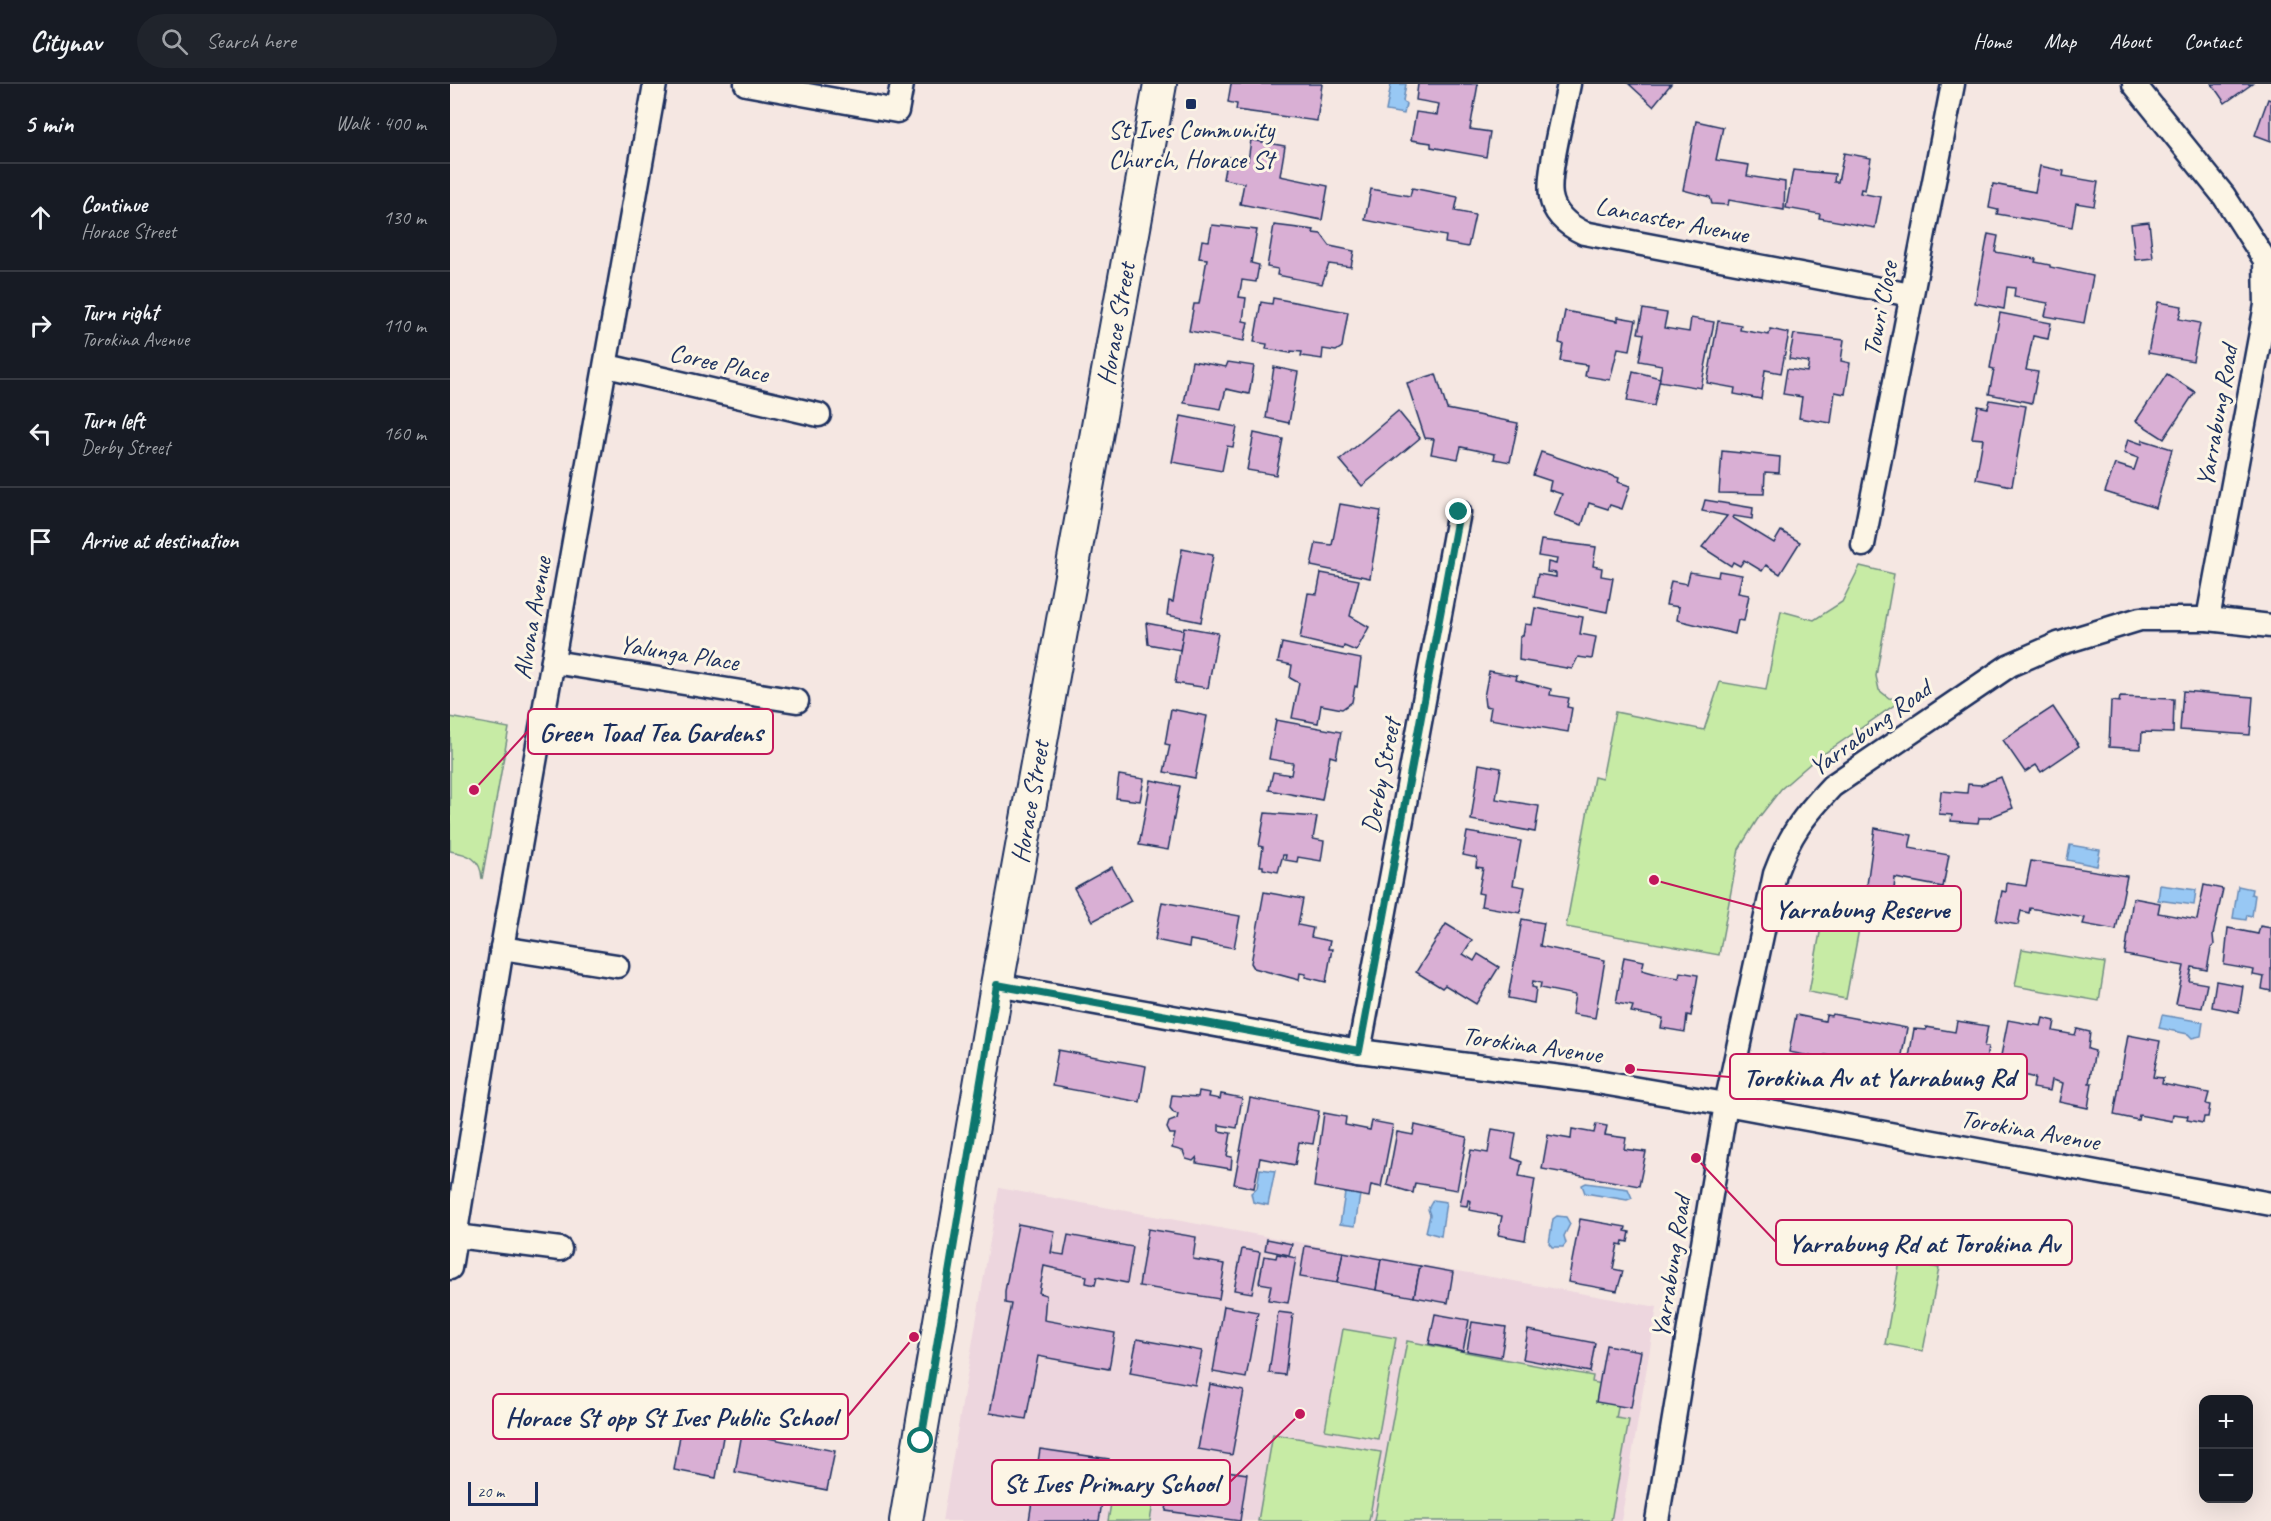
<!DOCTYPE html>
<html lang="en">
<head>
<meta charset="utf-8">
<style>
  body { margin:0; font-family:Caveat,sans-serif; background:#20242c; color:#f1f3f6 }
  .controls { position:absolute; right:18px; bottom:18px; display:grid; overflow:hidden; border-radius:12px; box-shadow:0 6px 24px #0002 }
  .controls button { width:54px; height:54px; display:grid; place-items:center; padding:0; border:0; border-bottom:2px solid #363941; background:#171b24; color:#f1f3f6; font:30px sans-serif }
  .scale { position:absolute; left:18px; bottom:15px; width:70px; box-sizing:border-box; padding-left:6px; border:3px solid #1b2f5e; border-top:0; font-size:16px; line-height:21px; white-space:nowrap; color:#1b2f5e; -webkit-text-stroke:4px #fcf5e5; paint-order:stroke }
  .stop { position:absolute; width:18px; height:18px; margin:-14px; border:4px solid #0f766e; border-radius:50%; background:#fff }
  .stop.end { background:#0f766e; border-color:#fff; box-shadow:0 2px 6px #0008 }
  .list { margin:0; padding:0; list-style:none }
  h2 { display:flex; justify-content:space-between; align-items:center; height:78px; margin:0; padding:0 24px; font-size:26px }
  h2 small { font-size:20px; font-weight:400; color:#9ea1a6 }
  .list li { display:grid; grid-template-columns:39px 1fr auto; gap:18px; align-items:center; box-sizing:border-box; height:108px; padding:0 24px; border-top:2px solid #363941 }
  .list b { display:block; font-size:22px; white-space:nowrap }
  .list p { margin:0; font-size:20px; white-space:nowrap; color:#9ea1a6 }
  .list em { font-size:20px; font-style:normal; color:#9ea1a6 }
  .icon { flex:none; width:33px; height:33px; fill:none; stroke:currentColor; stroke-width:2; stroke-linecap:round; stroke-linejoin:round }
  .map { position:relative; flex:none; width:1821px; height:1437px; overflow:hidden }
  header { display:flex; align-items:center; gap:36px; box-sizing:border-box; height:84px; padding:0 30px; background:#171b24; border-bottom:2px solid #363941 }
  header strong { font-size:28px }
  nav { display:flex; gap:33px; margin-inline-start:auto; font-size:21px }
  .search { width:420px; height:54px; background:#20242c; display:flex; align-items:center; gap:15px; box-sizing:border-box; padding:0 21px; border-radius:33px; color:#9ea1a6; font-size:22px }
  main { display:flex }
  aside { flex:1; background:#171b24 }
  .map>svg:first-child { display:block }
</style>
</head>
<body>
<header>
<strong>Citynav</strong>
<div class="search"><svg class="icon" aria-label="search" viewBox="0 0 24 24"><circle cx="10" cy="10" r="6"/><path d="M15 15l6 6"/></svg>Search here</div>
<nav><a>Home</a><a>Map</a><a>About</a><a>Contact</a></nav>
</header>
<main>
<aside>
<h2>5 min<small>Walk · 400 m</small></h2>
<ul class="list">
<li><svg class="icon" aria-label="ahead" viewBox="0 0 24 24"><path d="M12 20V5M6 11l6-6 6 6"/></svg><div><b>Continue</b><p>Horace Street</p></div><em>130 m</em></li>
<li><svg class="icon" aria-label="right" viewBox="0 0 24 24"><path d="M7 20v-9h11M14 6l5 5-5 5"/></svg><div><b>Turn right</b><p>Torokina Avenue</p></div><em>110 m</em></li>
<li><svg class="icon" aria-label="left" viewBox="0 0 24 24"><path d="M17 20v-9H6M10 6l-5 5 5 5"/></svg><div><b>Turn left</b><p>Derby Street</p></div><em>160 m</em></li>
<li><svg class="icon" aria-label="arrive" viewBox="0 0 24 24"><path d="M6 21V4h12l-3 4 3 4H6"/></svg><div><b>Arrive at destination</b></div></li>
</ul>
</aside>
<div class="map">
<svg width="1821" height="1437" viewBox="0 0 1821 1437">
  <rect width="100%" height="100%" fill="#f5e7e2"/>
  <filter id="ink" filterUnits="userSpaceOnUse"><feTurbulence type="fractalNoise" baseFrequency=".0167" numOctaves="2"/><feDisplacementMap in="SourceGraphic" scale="12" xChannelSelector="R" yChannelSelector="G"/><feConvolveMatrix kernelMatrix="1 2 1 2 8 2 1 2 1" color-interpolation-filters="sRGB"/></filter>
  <g filter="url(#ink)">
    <!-- built -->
    <polygon fill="#edd6de" points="549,1104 1207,1223 1171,1437 492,1437"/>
    <!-- green -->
    <g fill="#c7eba5" stroke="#718d82" stroke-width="1.5">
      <polygon points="1410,482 1444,490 1426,592 1429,606 1439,614 1453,615 1362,678 1331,705 1307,736 1289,765 1269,871 1116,843 1144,693 1152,695 1165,628 1254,646 1270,598 1316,606 1331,527 1364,536 1392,518"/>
      <path d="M0,633L59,644L32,795C31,774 18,770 0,767Z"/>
      <polygon points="1374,827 1411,834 1396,915 1359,908"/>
      <polygon points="1572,865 1655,879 1649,917 1565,902"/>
      <polygon points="1450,1177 1489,1184 1473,1267 1435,1260"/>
      <polygon points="893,1245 946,1254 928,1355 875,1346"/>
      <polygon points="957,1257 1143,1292 1142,1298 1172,1304 1166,1334 1179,1336 1161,1437 924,1437"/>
      <polygon points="823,1350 931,1368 919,1437 808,1437"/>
      <polygon points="663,1408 704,1414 700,1437 658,1437"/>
    </g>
    <!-- water -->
    <g fill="#98c8f4" stroke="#668bb8" stroke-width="1.5">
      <polygon points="941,0 956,0 953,17 956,20 954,30 936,27"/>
      <polygon points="1620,761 1650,766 1647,782 1617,776"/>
      <polygon points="1710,801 1746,806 1744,821 1708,816"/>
      <polygon points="1788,802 1802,805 1801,810 1805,811 1802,832 1797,831 1796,836 1783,834"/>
      <polygon points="1712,931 1753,938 1751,952 1742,954 1738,950 1709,944"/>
      <polygon points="810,1085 825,1087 818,1121 803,1118 801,1109 807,1104"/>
      <polygon points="1136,1099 1178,1105 1182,1114 1177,1116 1135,1109 1132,1101"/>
      <polygon points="895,1109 910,1111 905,1142 890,1140"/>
      <polygon points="983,1116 996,1118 991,1152 976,1148 980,1131 978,1125"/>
      <polygon points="1107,1132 1116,1133 1120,1140 1114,1152 1116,1159 1113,1163 1102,1163 1099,1159 1103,1135"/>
    </g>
    <!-- building -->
    <g fill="#d9afd4" stroke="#1b2f5e" stroke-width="1.5">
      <polygon points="781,0 872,0 867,37 786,26 787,20 778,18"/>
      <polygon points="968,0 1028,0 1020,45 1040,48 1036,73 981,63 981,59 961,56 966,28 987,31 989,20 966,16"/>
      <polygon points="1179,0 1221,0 1203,22"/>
      <polygon points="1762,0 1802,0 1775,19"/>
      <polygon points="1818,15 1821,16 1821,57 1805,51"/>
      <polygon points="1246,37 1273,43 1266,76 1299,81 1297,92 1335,98 1334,126 1279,116 1278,121 1262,120 1260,113 1233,106"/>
      <polygon points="801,56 835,62 830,92 878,102 872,136 790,120 794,99 773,95 777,73 798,77"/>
      <polygon points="1394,69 1421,74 1415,106 1411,105 1410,109 1431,113 1425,144 1369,134 1370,130 1336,124 1343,86 1385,90 1384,98 1388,98"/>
      <polygon points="1590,82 1614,87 1613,92 1648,98 1644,122 1626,119 1622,143 1547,130 1548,126 1539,124 1543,100 1585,108"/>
      <polygon points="962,104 1008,113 1005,127 1025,131 1018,163 995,159 996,152 915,136 921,105 960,112"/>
      <polygon points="1699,138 1703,174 1685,176 1681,140"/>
      <polygon points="762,141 807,146 801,179 809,181 806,198 792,196 789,213 796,214 793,237 798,238 794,257 739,247 744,220 749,220 757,175 749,174 752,156 759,157"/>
      <polygon points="824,141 864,146 863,149 871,150 880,162 904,167 901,183 879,180 872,200 827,191 828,185 817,183"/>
      <polygon points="1538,150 1548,152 1545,168 1586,175 1585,178 1600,181 1600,183 1643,192 1634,239 1595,232 1598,219 1564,213 1565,204 1557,203 1554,225 1525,219"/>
      <polygon points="823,214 898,228 892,263 886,267 873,265 872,275 851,272 852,268 841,267 841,269 816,265 817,260 804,258 811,218 822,220"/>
      <polygon points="1708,218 1732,222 1729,235 1750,239 1743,277 1698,269"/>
      <polygon points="1193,225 1217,229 1214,244 1239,248 1241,234 1264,238 1251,304 1209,297 1212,281 1189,277 1194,250 1188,249"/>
      <polygon points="1115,227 1168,237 1168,233 1186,236 1180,266 1168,264 1160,296 1135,292 1137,281 1110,277 1113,260 1109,259"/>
      <polygon points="1550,229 1601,239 1598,255 1583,252 1576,286 1588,288 1582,319 1539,310 1544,285 1540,284"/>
      <polygon points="1268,237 1291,241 1290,246 1319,251 1320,245 1339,249 1331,289 1315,286 1311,315 1284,310 1285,304 1257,299"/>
      <polygon points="1344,250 1394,256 1391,277 1400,279 1395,310 1385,308 1381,339 1349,334 1352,313 1333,310 1337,285 1357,288 1359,278 1339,275"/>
      <polygon points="742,277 776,283 778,278 804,282 799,310 776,305 771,325 734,319"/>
      <polygon points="824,283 848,288 839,339 816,334"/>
      <polygon points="1183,287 1210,294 1204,322 1177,317"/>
      <polygon points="986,290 997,325 1068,339 1060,378 1044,375 1045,370 1011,363 1008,375 981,370 984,355 975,354 957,299"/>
      <polygon points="1717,290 1745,308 1714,355 1686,337"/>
      <polygon points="1540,316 1576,322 1562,402 1526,395 1533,355 1522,354 1528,322 1538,324"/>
      <polygon points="948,327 970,354 912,402 890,376"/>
      <polygon points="731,332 787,343 783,363 777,362 772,387 722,378"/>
      <polygon points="804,349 833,355 826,391 797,386"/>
      <polygon points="1678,355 1692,360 1693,356 1722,365 1706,424 1655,408 1665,380 1684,386 1688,374 1674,369"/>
      <polygon points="1272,367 1330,373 1329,389 1315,388 1314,410 1269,409"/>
      <polygon points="1091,368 1169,394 1168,398 1180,402 1172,425 1160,421 1158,425 1139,419 1132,441 1104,431 1112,410 1099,406 1101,397 1083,391"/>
      <polygon points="1255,416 1303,424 1302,435 1284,432 1283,434 1324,459 1331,447 1350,458 1330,490 1316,481 1312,487 1294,476 1290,482 1283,478 1281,482 1252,463 1277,432 1252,427"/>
      <polygon points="890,420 931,427 920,494 861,482 866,459 882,461"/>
      <polygon points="1091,456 1146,463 1143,482 1152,484 1151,492 1163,494 1157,528 1084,513 1088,490 1106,493 1106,489 1097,488 1098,478 1106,480 1107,475 1088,472"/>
      <polygon points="732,465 763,471 751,538 717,531 719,517 723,518"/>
      <polygon points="1269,487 1292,491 1288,509 1299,511 1294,537 1288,536 1285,550 1227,536 1229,523 1216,521 1221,497 1237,500 1240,488 1268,493"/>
      <polygon points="871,489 909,496 900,532 919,543 906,567 894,562 893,565 850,555 858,509 867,510"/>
      <polygon points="1085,524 1133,533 1130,550 1146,553 1142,575 1128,573 1122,585 1069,576 1070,552 1073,552 1075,540 1082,541"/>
      <polygon points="696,539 734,546 730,566 698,560"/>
      <polygon points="734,543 768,549 758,604 725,599"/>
      <polygon points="832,559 911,575 907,603 905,602 902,618 892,625 871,621 868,639 842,634 849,599 840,594 842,581 828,578"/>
      <polygon points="1039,587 1067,592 1066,596 1101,605 1100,611 1119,614 1117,623 1122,624 1118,648 1039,635 1041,623 1035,622 1034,613"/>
      <polygon points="1733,607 1803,613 1800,651 1730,646"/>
      <polygon points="1670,613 1724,615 1723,649 1692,648 1691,665 1659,663 1661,617 1669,618"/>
      <polygon points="1603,623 1629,662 1591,688 1586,681 1575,688 1553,656"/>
      <polygon points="721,625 757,632 745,694 714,688 720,661 715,660"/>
      <polygon points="826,636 891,648 886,674 880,672 872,716 819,706 823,688 841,691 843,679 819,675"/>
      <polygon points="1029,680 1051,684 1046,715 1089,722 1085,748 1021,736"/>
      <polygon points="669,691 694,695 690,717 666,714"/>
      <polygon points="1551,693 1563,724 1538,734 1529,734 1528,739 1501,737 1502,731 1489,730 1491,707 1517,709 1518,700 1531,701"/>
      <polygon points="701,696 730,702 718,766 689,761"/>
      <polygon points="815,729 867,733 863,755 874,757 871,777 848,773 847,778 835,776 836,771 833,771 828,788 813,785 813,782 810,782 813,763 809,762"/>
      <polygon points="1425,744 1462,751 1459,764 1499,771 1493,803 1445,794 1444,806 1417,801"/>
      <polygon points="1017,748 1071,757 1063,801 1075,803 1070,829 1031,822 1033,810 1028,809 1033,784 1026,783 1027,774 1013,771"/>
      <polygon points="1581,777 1677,792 1666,846 1633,840 1635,834 1580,824 1579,829 1571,827 1568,841 1546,837 1552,807 1556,808 1557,799 1576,802"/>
      <polygon points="662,783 681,817 643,837 624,804"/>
      <polygon points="1754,801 1773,805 1763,851 1764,861 1761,864 1757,886 1742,883 1739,897 1757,900 1752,924 1726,920 1734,882 1675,871 1683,814 1710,819 1708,829 1747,836"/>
      <polygon points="814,808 853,815 848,841 863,844 861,853 880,857 878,865 882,865 876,898 855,893 856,890 850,889 849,896 804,884 801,879"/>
      <polygon points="712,818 790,832 784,864 740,856 739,863 705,856"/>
      <polygon points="1072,835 1094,839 1090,862 1155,876 1145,934 1122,930 1125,911 1090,904 1091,899 1083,897 1082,903 1086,904 1084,919 1058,914"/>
      <polygon points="996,840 1022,856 1013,870 1024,877 1028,870 1049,883 1026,920 995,901 992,904 966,888"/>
      <polygon points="1810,842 1821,844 1821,907 1812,905 1814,893 1803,891 1804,886 1774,881 1778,844 1808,850"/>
      <polygon points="1174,873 1194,877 1192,886 1210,891 1229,894 1230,888 1248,891 1241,932 1237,931 1235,948 1211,944 1213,934 1181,928 1183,922 1166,919"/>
      <polygon points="1766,897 1793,902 1789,928 1762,923"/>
      <polygon points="1382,930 1457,944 1449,987 1430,984 1429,992 1410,989 1412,980 1392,977 1393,974 1375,971 1375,975 1339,968 1346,931 1375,937 1376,931 1381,932"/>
      <polygon points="1593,934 1605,937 1603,947 1625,951 1627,945 1640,948 1638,965 1645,967 1639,999 1642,999 1638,1024 1609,1018 1613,999 1602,996 1600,1007 1583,1004 1585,994 1573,991 1569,1012 1544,1007 1558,936 1591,942"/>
      <polygon points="1507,937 1538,942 1534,963 1538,963 1531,1008 1481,1001 1483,992 1456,990 1464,945 1476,946 1476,943 1505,948"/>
      <polygon points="1678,951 1710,957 1703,993 1713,994 1712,1000 1759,1009 1756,1020 1760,1021 1758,1033 1754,1033 1753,1039 1737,1036 1738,1032 1723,1030 1722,1037 1689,1031 1688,1036 1664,1031"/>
      <polygon points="608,966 696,982 690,1018 602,1002"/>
      <polygon points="749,1007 760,1009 759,1013 770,1015 771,1010 792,1014 787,1044 769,1041 769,1047 781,1049 777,1072 782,1073 781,1085 746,1079 747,1073 743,1077 736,1075 733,1067 722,1064 725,1050 720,1050 717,1044 719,1038 727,1035 728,1030 724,1029 720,1024 722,1011 748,1013"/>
      <polygon points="800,1014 869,1027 863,1060 849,1058 845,1081 810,1074 804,1104 784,1100"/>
      <polygon points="874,1029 896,1033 895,1041 920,1046 922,1037 943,1041 931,1103 921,1101 919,1113 864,1103"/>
      <polygon points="1146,1040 1157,1042 1155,1051 1176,1054 1174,1065 1196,1068 1189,1102 1092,1085 1098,1051 1121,1055 1122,1045 1144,1049"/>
      <polygon points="965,1041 1017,1053 1007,1106 965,1099 963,1109 937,1101 947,1048 963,1051"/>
      <polygon points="1042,1045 1066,1049 1062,1074 1072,1078 1069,1092 1085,1095 1075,1156 1048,1151 1052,1132 1019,1126 1021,1117 1018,1116 1017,1122 1010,1121 1021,1066 1038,1069"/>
      <polygon points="1130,1135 1176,1143 1175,1147 1180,1148 1178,1158 1173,1157 1172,1161 1168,1160 1163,1185 1173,1187 1167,1207 1118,1198"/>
      <polygon points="568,1140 605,1147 601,1169 614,1171 618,1151 683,1163 677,1199 647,1193 645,1201 636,1199 637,1192 594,1182 589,1209 596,1211 594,1236 665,1249 659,1285 588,1272 576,1335 540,1329 561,1220 555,1219 555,1207"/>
      <polygon points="698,1145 746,1153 743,1175 775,1180 769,1215 689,1202"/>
      <polygon points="817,1155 842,1160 839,1171 815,1166"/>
      <polygon points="855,1162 893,1168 887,1199 850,1193"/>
      <polygon points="792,1165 810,1168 802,1209 784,1206"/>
      <polygon points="893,1168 931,1175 926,1206 887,1199"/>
      <polygon points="827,1170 846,1174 838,1219 818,1216 821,1201 809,1199 814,1172 826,1174"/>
      <polygon points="931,1175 970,1182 964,1213 926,1206"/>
      <polygon points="970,1182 1003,1188 998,1219 964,1213"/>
      <polygon points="774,1222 808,1228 796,1294 763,1288"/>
      <polygon points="828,1228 843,1230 835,1291 819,1289"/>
      <polygon points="985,1230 1019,1236 1013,1267 979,1260"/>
      <polygon points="1022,1238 1056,1243 1051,1273 1017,1267"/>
      <polygon points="1078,1246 1145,1259 1140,1288 1073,1275"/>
      <polygon points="687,1255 752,1267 745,1301 680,1289"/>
      <polygon points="1156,1261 1191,1267 1181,1324 1146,1318"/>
      <polygon points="760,1300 794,1307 782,1371 748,1365"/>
      <polygon points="232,1340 274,1347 266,1394 224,1386"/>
      <polygon points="292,1349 385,1367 377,1406 285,1388"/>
      <polygon points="590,1365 659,1375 649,1437 579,1437"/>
      <polygon points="722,1379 797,1390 790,1437 716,1427"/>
    </g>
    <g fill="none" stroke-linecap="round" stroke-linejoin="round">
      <defs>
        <g id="street">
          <polyline points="296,0 447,27 452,0"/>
          <path d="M1119,0C1114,26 1097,89 1101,112C1104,131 1119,142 1134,149L1461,211"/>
          <polyline points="1684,0 1774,112 1815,176 1816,221 1758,535"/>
          <polyline points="157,282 369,331"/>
          <polyline points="1413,461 1503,0"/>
          <polyline points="103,578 347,617"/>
          <polyline points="52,864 167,882"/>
          <polyline points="547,901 909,967 1135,996 1276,1020 1821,1120"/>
          <polyline points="909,967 1009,428"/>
          <polyline points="6,1152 110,1165"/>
          <polyline points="0,1184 52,864 205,0"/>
          <path d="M1207,1437L1276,1020L1325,790C1340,750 1353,733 1382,702L1560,581L1608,560L1690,535H1758L1821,542"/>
        </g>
        <polyline id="secondary" points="456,1437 547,901 710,0"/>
      </defs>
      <!-- street casing -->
      <use href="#street" stroke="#1b2f5e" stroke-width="27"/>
      <!-- secondary casing -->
      <use href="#secondary" stroke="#1b2f5e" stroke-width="36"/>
      <!-- street -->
      <use href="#street" stroke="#fcf5e5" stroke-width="22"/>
      <!-- secondary -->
      <use href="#secondary" stroke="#fcf5e5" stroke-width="32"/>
    </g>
  </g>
  <g fill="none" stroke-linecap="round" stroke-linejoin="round" filter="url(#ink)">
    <!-- route -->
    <polyline stroke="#0f766e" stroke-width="8" points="471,1357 547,901 909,967 1009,428"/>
  </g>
  <!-- markers -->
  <rect fill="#1b2f5e" stroke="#fcf5e5" stroke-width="2" x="735" y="14" width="12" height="12" rx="3"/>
  <g text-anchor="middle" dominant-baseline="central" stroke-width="6" stroke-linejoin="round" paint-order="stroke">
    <!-- poi labels -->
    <g font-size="26" fill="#1b2f5e" stroke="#fcf5e5">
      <text x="741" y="45">St Ives Community<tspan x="741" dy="30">Church, Horace St</tspan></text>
    </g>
    <!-- street labels -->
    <g font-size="26" fill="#1b2f5e" stroke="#fcf5e5">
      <text transform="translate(1222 136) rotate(11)">Lancaster Avenue</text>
      <text transform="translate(1430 225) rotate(-79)">Towri Close</text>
      <text transform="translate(666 240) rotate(-80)">Horace Street</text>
      <text transform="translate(269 279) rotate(13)">Coree Place</text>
      <text transform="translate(1767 332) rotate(-80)">Yarrabung Road</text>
      <text transform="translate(82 534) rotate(-80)">Alvona Avenue</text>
      <text transform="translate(229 569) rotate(9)">Yalunga Place</text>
      <text transform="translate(1420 644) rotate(-36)">Yarrabung Road</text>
      <text transform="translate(931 692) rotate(-79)">Derby Street</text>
      <text transform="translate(580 718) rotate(-80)">Horace Street</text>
      <text transform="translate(1082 961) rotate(8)">Torokina Avenue</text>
      <text transform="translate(1580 1046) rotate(10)">Torokina Avenue</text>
      <text transform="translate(1221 1183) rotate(-81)">Yarrabung Road</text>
    </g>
  </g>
  <!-- callouts -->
  <path fill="none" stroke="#c2185b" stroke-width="2" d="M24 706L78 647M1204 796L1312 825M1180 985L1280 993M1246 1074L1326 1158M464 1253L398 1332M850 1330L780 1398"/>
  <g fill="#c2185b" stroke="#fcf5e5" stroke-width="2">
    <circle cx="24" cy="706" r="6"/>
    <circle cx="1204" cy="796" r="6"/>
    <circle cx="1180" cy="985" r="6"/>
    <circle cx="1246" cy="1074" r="6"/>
    <circle cx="464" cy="1253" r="6"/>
    <circle cx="850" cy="1330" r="6"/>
  </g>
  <g fill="#fcf5e5" stroke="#c2185b" stroke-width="2">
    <rect x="78" y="625" width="245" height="45" rx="6"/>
    <rect x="1312" y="802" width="199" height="45" rx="6"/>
    <rect x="1280" y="970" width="297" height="45" rx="6"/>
    <rect x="1326" y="1136" width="296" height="45" rx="6"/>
    <rect x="43" y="1310" width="355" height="45" rx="6"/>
    <rect x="542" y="1376" width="238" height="45" rx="6"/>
  </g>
  <g font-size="27" text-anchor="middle" font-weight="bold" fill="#1b2f5e">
    <text x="201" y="657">Green Toad Tea Gardens</text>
    <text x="1412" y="834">Yarrabung Reserve</text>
    <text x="1429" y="1002">Torokina Av at Yarrabung Rd</text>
    <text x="1474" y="1168">Yarrabung Rd at Torokina Av</text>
    <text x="221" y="1342">Horace St opp St Ives Public School</text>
    <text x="661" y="1408">St Ives Primary School</text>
  </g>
</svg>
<div class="controls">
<button>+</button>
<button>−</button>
</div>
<div class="scale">20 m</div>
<div class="stop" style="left:471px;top:1357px"></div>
<div class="stop end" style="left:1009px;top:428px"></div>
</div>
</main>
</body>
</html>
